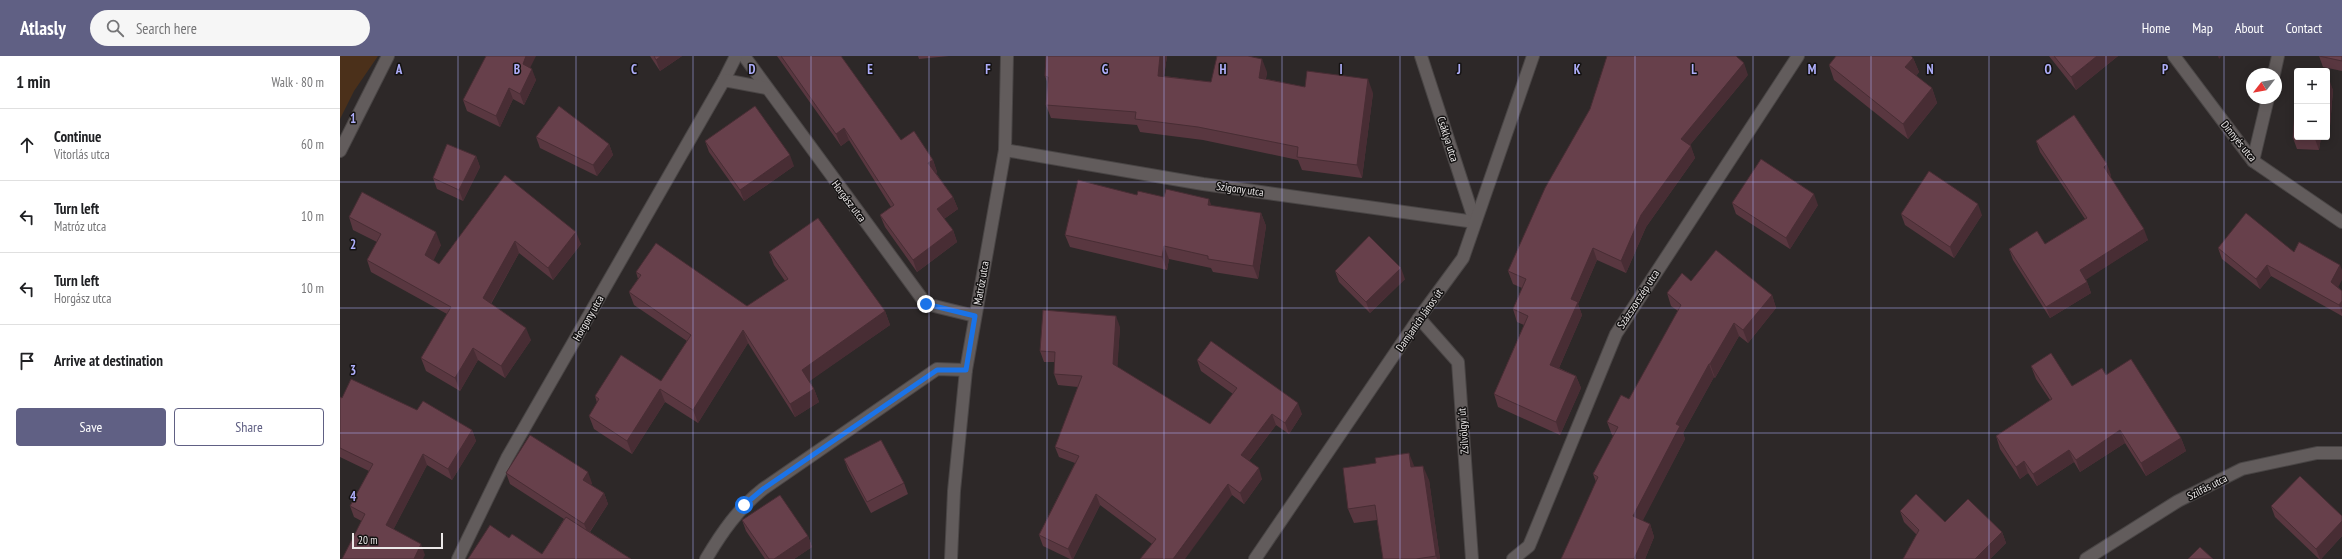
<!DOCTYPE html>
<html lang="en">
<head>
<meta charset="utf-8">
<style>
  body { margin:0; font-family:"PT Sans Narrow",sans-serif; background:#f6f6f6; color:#202124 }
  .controls { position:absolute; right:12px; top:12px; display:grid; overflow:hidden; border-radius:4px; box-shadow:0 2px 10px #0003 }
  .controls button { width:36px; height:36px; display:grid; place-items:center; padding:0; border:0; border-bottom:1px solid #e0e0e0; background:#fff; color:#202124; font:20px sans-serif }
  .compass { position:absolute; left:1906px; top:12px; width:36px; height:36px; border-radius:50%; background:#fff; box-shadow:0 2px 10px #0003; rotate:239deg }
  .scale { position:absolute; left:12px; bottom:10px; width:91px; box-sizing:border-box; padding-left:4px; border:2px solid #ece9e9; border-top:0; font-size:11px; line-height:14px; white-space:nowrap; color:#ece9e9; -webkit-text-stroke:3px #141212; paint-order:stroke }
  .stop { position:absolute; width:12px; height:12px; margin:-9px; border:3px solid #1a73e8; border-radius:50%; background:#fff }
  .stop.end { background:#1a73e8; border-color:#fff; box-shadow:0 1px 4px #0008 }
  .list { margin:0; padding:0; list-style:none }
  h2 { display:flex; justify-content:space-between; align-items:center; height:52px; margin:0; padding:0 16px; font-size:17px }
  h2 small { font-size:13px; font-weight:400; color:#757577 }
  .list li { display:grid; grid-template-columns:26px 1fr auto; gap:12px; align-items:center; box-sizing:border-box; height:72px; padding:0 16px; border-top:1px solid #e0e0e0 }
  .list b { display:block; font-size:15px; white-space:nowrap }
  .list p { margin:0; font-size:13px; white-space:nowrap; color:#757577 }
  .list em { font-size:13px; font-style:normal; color:#757577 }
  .actions { display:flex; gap:8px; padding:12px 16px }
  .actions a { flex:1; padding:9px 0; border:1px solid #606084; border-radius:4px; text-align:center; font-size:14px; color:#606084 }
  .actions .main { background:#606084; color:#fff }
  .icon { flex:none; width:22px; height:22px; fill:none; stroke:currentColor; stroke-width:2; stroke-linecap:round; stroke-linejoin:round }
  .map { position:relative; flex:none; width:2002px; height:503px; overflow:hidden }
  header { display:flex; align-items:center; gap:24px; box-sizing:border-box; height:56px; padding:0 20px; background:#606084; color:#fff }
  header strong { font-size:19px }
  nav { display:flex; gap:22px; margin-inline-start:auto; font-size:14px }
  .search { width:280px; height:36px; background:#f6f6f6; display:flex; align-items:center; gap:10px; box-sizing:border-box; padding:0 14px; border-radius:22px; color:#757577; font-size:15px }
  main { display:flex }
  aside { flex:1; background:#fff }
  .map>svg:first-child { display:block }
</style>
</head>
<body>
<header>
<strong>Atlasly</strong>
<div class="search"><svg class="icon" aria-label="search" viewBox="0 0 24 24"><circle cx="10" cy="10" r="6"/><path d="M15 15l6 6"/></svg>Search here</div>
<nav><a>Home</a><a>Map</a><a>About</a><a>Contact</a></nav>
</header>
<main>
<aside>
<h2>1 min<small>Walk · 80 m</small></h2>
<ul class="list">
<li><svg class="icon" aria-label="ahead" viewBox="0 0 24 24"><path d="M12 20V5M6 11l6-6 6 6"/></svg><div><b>Continue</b><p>Vitorlás utca</p></div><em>60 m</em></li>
<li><svg class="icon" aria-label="left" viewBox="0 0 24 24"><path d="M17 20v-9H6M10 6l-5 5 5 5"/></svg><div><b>Turn left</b><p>Matróz utca</p></div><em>10 m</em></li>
<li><svg class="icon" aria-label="left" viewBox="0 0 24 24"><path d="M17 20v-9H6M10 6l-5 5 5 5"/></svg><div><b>Turn left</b><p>Horgász utca</p></div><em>10 m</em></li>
<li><svg class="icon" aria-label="arrive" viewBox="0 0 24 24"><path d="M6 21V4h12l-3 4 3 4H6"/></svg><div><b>Arrive at destination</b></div></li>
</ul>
<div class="actions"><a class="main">Save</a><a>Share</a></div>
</aside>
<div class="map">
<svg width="2002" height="503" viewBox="0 0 2002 503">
  <rect width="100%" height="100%" fill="#2d2828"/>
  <!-- green -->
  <polygon fill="#4b301a" points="0,0 38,0 14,35 0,63"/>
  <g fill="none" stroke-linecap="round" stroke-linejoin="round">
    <defs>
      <g id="street">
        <polyline points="404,0 586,248 635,260"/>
        <polyline points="1081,0 1135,166"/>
        <polyline points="1834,0 1913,105 2002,166"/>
        <polyline points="1934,18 1938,0"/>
        <polyline points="384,24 396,0"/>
        <polyline points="665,94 863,128 1135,166"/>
        <polyline points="1913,105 1928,42"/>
        <polyline points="1079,262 1118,306 1132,503"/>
        <polyline points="118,503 167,402 384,24 426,32"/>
        <path d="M366,503C382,476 398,453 423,433L597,313L626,314"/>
        <polyline points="611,503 614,435 626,314 665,94 667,0"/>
        <polyline points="915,503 1079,262 1123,202 1193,0"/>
        <polyline points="1173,503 1189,490 1276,278 1458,0"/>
        <polyline points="1746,503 1838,445 1902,413 1977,397 2002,397"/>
      </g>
      <polyline id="secondary" points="0,95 48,0"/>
    </defs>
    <!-- street casing -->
    <use href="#street" stroke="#494545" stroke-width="14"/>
    <!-- secondary casing -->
    <use href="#secondary" stroke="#494545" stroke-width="14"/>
    <!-- street -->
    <use href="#street" stroke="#625c5c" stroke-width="12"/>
    <!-- secondary -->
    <use href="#secondary" stroke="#625c5c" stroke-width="12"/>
  </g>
  <!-- wall -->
  <g fill="#593740">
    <polygon points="310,0 342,0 320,15"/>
    <polygon points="437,0 501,0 561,84 593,104 597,116 596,117 613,141 618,153 604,163 613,174 617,186 577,216 545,171 540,159 551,151 509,84 501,90"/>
    <polygon points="578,0 609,0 579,3"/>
    <polygon points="706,0 827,0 824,20 871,26 927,16 926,23 965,31 1033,37 1022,122 962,114 958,104 863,84 800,76 797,69 711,62 706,49 708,28 705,20"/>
    <polygon points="1709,0 1778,0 1736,34"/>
    <polygon points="1979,0 2002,0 2002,15 1983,11"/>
    <polygon points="1573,2 1579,16 1576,20 1592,32 1597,47 1568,83 1494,24 1489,9"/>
    <polygon points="190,11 196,24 184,49 173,43 160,71 127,55 123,44"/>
    <polygon points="1408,19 1350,89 1355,102 1306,171 1286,217 1257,204 1238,248 1242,259 1219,312 1236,320 1241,332 1220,379 1158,351 1154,338 1184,269 1177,266 1173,253 1182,232 1173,228 1168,215"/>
    <polygon points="1987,23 1993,34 1989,82 1981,81 1979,94 1957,93 1953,82 1957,81 1987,81"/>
    <polygon points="196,81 269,88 273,99 257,120 200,92"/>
    <polygon points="365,85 454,110 404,145 369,96"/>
    <polygon points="1696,85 1771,119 1770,120 1808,184 1746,223 1751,237 1710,262 1673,204 1669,193 1705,188 1745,163 1700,96"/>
    <polygon points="136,100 140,111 123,145 97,133 93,122"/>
    <polygon points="165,119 241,188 213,224 179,197 151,248 191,284 165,322 138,304 120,335 86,315 81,302 107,258 31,216 27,204 37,186 13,174 9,161 101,189 93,204 99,208"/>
    <polygon points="797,139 824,141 871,150 921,157 926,170 918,223 873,216 871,212 829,203 827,214 730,191 725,179"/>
    <polygon points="1392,147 1478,149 1450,193 1396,158"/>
    <polygon points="1561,158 1642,159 1614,202 1565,169"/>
    <polygon points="1878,192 1998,231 2002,235 2002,260 1931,220 1920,233 1882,203"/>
    <polygon points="429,196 545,255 550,269 469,325 474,333 479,346 455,361 408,287 358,367 325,346 292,398 254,373 249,360 257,347 255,340 321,325 347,285 294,249 289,236 298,223 296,216 407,250 445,225 434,209"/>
    <polygon points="995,215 1065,223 1030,257 999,226"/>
    <polygon points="1351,225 1432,239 1436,252 1408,287 1399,280 1375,322 1374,321 1343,377 1345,383 1302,465 1310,468 1314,481 1305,503 1221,503 1256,426 1253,418 1274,380 1272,379 1267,366 1289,343 1338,255 1331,250 1327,237"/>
    <polygon points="780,271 777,311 870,368 893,338 861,315 857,304 962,358 949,378 936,369 909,405 922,423 904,448 892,439 812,488 760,449 733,503 730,503 703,490 699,479 735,407 719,401 715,391 738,331 718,329 714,318 714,306 704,306 700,295"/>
    <polygon points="1691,310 1732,330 1766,319 1841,382 1846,395 1806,420 1785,387 1740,416 1734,406 1697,430 1688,417 1680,423 1660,393 1656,380 1710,344 1696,323"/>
    <polygon points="0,341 2,342 77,354 132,374 136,385 112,424 87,409 53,474 85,499 14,461 10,450 29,415 0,401"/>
    <polygon points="504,403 564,427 568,438 531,457 508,414"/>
    <polygon points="1074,411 1089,424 1100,503 1043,503 1037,464 1014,467 1008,453"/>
    <polygon points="166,417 252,427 251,429 264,437 268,448 250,476 291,503 128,503 169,482 202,498 224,463 170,428"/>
    <polygon points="1931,450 2002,460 2002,480 1981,503 1979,503 1935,461"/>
    <polygon points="1560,455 1605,466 1662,476 1666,487 1650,503 1563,503 1577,479 1564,466"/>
    <polygon points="402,464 468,480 472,491 454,503 425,503 406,475"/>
  </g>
  <!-- shaded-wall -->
  <g fill="#482d34">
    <polygon points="186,0 196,0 187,18 183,8"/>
    <polygon points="321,0 342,0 320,15 316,4"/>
    <polygon points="820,0 827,0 822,33 818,20"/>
    <polygon points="1757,0 1778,0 1736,34 1731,21"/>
    <polygon points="1878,0 1882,0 1879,3"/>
    <polygon points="1573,2 1579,16 1571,26 1565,11"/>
    <polygon points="922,3 927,16 923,35 919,22"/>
    <polygon points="1404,7 1408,19 1345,95 1341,83"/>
    <polygon points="192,13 196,24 184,49 180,38"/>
    <polygon points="1028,23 1033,37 1022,122 1017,109"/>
    <polygon points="1989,23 1993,34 1989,82 1987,76 1987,49"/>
    <polygon points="169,32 173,43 160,71 156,60"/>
    <polygon points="1592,32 1597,47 1568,83 1563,68"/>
    <polygon points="504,72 509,84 501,90 496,78"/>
    <polygon points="1976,81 1981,81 1979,94 1975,83"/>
    <polygon points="269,88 273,99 257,120 253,109"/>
    <polygon points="1351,90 1355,102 1306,171 1286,217 1281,205 1301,159"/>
    <polygon points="450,99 454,110 404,145 400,134"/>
    <polygon points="136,100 140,111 123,145 119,134"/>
    <polygon points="593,104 597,116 593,119 588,107"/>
    <polygon points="1767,108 1771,119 1768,121 1764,111"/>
    <polygon points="1474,138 1478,149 1450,193 1446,182"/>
    <polygon points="613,141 618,153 601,165 597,153"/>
    <polygon points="869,143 874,156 868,149"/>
    <polygon points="1638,148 1642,159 1614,202 1610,191"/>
    <polygon points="921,157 926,170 918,223 913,210"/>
    <polygon points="1804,173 1808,184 1744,225 1740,214"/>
    <polygon points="613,174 617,186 577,216 573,204"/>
    <polygon points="96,176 101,189 90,212 85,199"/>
    <polygon points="236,176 241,188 213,224 208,212"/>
    <polygon points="175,185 179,197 147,254 143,242"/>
    <polygon points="824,190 829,203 827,214 822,201"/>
    <polygon points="1253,192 1257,204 1238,248 1242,259 1215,321 1210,309 1231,243"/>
    <polygon points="1927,209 1931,220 1920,233 1916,223"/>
    <polygon points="2000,209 2002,214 2002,224 1995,237 1991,226"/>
    <polygon points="1061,212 1065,223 1030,257 1026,246"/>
    <polygon points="1747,226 1751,237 1710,262 1706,251"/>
    <polygon points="1432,239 1436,252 1408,287 1403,274"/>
    <polygon points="2002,245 2002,258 1999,249"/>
    <polygon points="545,255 550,269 467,327 462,314"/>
    <polygon points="776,260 780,271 777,319 773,308"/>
    <polygon points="1394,267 1399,280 1375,322 1370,308"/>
    <polygon points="186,272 191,284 165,322 161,310"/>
    <polygon points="403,274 408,287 358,367 353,354"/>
    <polygon points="133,292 138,304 120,335 115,322"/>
    <polygon points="1369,308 1374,321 1343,377 1345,383 1298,474 1293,460 1336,368"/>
    <polygon points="1236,320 1241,332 1220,379 1216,366"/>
    <polygon points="320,333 325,346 292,398 287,385"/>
    <polygon points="474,333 479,346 455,361 450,348"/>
    <polygon points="958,347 962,358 949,378 945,367"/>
    <polygon points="932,358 936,369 905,410 901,399"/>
    <polygon points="132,374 136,385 112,424 108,413"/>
    <polygon points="1780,374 1785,387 1740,416 1736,404"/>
    <polygon points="1841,382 1846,395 1806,420 1801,407"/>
    <polygon points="1729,394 1734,406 1697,430 1693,418"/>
    <polygon points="1069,397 1075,412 1071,411"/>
    <polygon points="83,398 87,409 50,480 46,469"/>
    <polygon points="1684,405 1688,417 1680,423 1676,411"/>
    <polygon points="1083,410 1089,424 1100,503 1097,503 1096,500"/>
    <polygon points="919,412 922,423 904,448 900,437"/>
    <polygon points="248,416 252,427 247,435 243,424"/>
    <polygon points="888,428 892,439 845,503 833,503"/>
    <polygon points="264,437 268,448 248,478 244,468"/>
    <polygon points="756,438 760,449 733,503 732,503 728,493"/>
    <polygon points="2002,465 2002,480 1981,503 1980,503 1976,493"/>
    <polygon points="1310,468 1314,481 1305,503 1294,503"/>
    <polygon points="1662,476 1666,487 1650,503 1635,503"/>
    <polygon points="468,480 472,491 454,503 434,503"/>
    <polygon points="81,488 85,499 83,503 74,503"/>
  </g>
  <!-- building -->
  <g fill="#67404b" stroke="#482d34">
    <polygon points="146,0 186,0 183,8 192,13 180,38 169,32 156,60 123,44"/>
    <polygon points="314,0 321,0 316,4"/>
    <polygon points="441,0 501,0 561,84 574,75 593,104 588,107 613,141 597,153 613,174 573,204 540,159 554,149 504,72 496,78"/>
    <polygon points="706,0 820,0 818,20 871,26 877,0 908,0 922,3 919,22 965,31 967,15 1028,23 1017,109 957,101 958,91 858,71 795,63 796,56 706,49 708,21 705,20"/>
    <polygon points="1267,0 1396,0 1404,7 1341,83 1351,90 1301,159 1281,205 1253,192 1231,243 1238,246 1210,309 1236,320 1216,366 1154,338 1188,260 1173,253 1186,223 1168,215 1205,132 1250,53"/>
    <polygon points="1496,0 1571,0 1573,2 1565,11 1592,32 1563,68 1489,9"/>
    <polygon points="1714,0 1757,0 1731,21"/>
    <polygon points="1979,0 2002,0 2002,5"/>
    <polygon points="1987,23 1989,23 1987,49"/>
    <polygon points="1957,26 1957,81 1976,81 1975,83 1953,82"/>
    <polygon points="219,50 269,88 253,109 196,81"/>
    <polygon points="415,50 450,99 400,134 365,85"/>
    <polygon points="1734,59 1767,108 1764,111 1804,173 1740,214 1747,226 1706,251 1669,193 1697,175 1705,188 1747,162 1696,85"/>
    <polygon points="107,88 136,100 119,134 93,122"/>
    <polygon points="1421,103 1474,138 1446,182 1392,147"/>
    <polygon points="1589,115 1638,148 1610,191 1561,158"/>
    <polygon points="165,119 236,176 208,212 175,185 143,242 186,272 161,310 133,292 115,322 81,302 111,251 27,204 41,178 9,161 22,136 96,176 85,199 99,208"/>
    <polygon points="738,124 797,139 798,135 824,141 826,133 869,143 868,149 921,157 913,210 868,203 868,200 824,190 822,201 725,179"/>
    <polygon points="1906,157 1954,196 1959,186 2000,209 1991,226 2002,235 2002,245 1999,249 1927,209 1916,223 1878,192"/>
    <polygon points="478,162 545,255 462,314 474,333 450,348 403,274 353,354 320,333 287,385 249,360 259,343 255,340 281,299 321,325 351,279 289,236 301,219 296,216 316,187 407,250 448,223 429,196"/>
    <polygon points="1029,180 1061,212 1026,246 995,215"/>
    <polygon points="1376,194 1432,239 1403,274 1394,267 1370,308 1369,308 1336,368 1340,370 1293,460 1310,468 1294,503 1221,503 1258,421 1253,418 1278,371 1267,366 1281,339 1289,343 1341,249 1327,237 1342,217 1351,225"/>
    <polygon points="703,254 776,260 773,308 870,368 897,332 857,304 871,285 958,347 945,367 932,358 901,399 919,412 900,437 888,428 833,503 800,503 816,483 756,438 728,493 699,479 739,400 715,391 742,320 714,318 715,296 700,295"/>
    <polygon points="1711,297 1732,330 1762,312 1766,319 1791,303 1841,382 1801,407 1780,374 1736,404 1729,394 1693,418 1684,405 1676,411 1656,380 1712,343 1691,310"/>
    <polygon points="11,323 77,354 83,345 132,374 108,413 83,398 46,469 81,488 74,503 2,503 25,458 10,450 33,408 0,392 0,341 2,342"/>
    <polygon points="190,379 248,416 243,424 264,437 244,468 166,417"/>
    <polygon points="541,384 564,427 527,446 504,403"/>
    <polygon points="1069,397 1071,411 1083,410 1096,500 1076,503 1043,503 1035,449 1008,453 1003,412 1036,407 1035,402"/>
    <polygon points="1960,420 2002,460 2002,465 1976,493 1931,450"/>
    <polygon points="1576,438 1605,466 1628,443 1662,476 1635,503 1563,503 1579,474 1560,455"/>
    <polygon points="440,439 468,480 434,503 429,503 402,464"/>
    <polygon points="226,461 291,503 128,503 150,469 169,482 172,478 202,498"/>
    <polygon points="1860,491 1873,503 1848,503"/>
  </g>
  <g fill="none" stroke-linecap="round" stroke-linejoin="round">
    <!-- route -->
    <polyline stroke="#1a73e8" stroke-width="5" points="404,449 423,433 597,314 626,314 635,260 586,248"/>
  </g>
  <!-- grid -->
  <path fill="none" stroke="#aeaefa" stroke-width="1" stroke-opacity="0.55" d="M118,0V503M236,0V503M353,0V503M471,0V503M589,0V503M707,0V503M824,0V503M942,0V503M1060,0V503M1178,0V503M1295,0V503M1413,0V503M1531,0V503M1649,0V503M1766,0V503M1884,0V503M0,126H2002M0,252H2002M0,377H2002"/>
  <g text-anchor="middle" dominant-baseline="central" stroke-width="3" stroke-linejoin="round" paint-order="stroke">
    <!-- street labels -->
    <g font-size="11" fill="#ece9e9" stroke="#141212">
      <text transform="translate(1108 83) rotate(72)">Csáklya utca</text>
      <text transform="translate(1899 85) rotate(51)">Dinnyés utca</text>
      <text transform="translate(900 133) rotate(8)">Szigony utca</text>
      <text transform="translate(509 145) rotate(53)">Horgász utca</text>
      <text transform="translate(641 227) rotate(-80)">Matróz utca</text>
      <text transform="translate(1298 243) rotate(-57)">Százszorszép utca</text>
      <text transform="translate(248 262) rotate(-60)">Horgony utca</text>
      <text transform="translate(1079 264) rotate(-55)">Damjanich János út</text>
      <text transform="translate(1123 375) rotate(-94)">Zsilvölgyi út</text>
      <text transform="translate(1867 431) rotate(-27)">Szilfás utca</text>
    </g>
  </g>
  <g font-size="13" text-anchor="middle" font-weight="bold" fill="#aeaefa" stroke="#141212" stroke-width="3" stroke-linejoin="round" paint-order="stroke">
    <text x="59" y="18">A</text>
    <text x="177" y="18">B</text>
    <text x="294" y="18">C</text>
    <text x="412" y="18">D</text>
    <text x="530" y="18">E</text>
    <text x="648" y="18">F</text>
    <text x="765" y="18">G</text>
    <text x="883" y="18">H</text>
    <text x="1001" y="18">I</text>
    <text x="1119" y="18">J</text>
    <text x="1237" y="18">K</text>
    <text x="1354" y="18">L</text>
    <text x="1472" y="18">M</text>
    <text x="1590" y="18">N</text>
    <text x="1708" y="18">O</text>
    <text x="1825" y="18">P</text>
    <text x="13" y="67">1</text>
    <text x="13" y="193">2</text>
    <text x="13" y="319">3</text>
    <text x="13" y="445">4</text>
  </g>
</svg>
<div class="controls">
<button>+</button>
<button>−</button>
</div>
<svg class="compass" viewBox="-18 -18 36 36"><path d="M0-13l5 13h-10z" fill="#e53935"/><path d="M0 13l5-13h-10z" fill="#757577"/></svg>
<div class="scale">20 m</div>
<div class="stop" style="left:404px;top:449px"></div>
<div class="stop end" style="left:586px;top:248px"></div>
</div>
</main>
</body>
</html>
